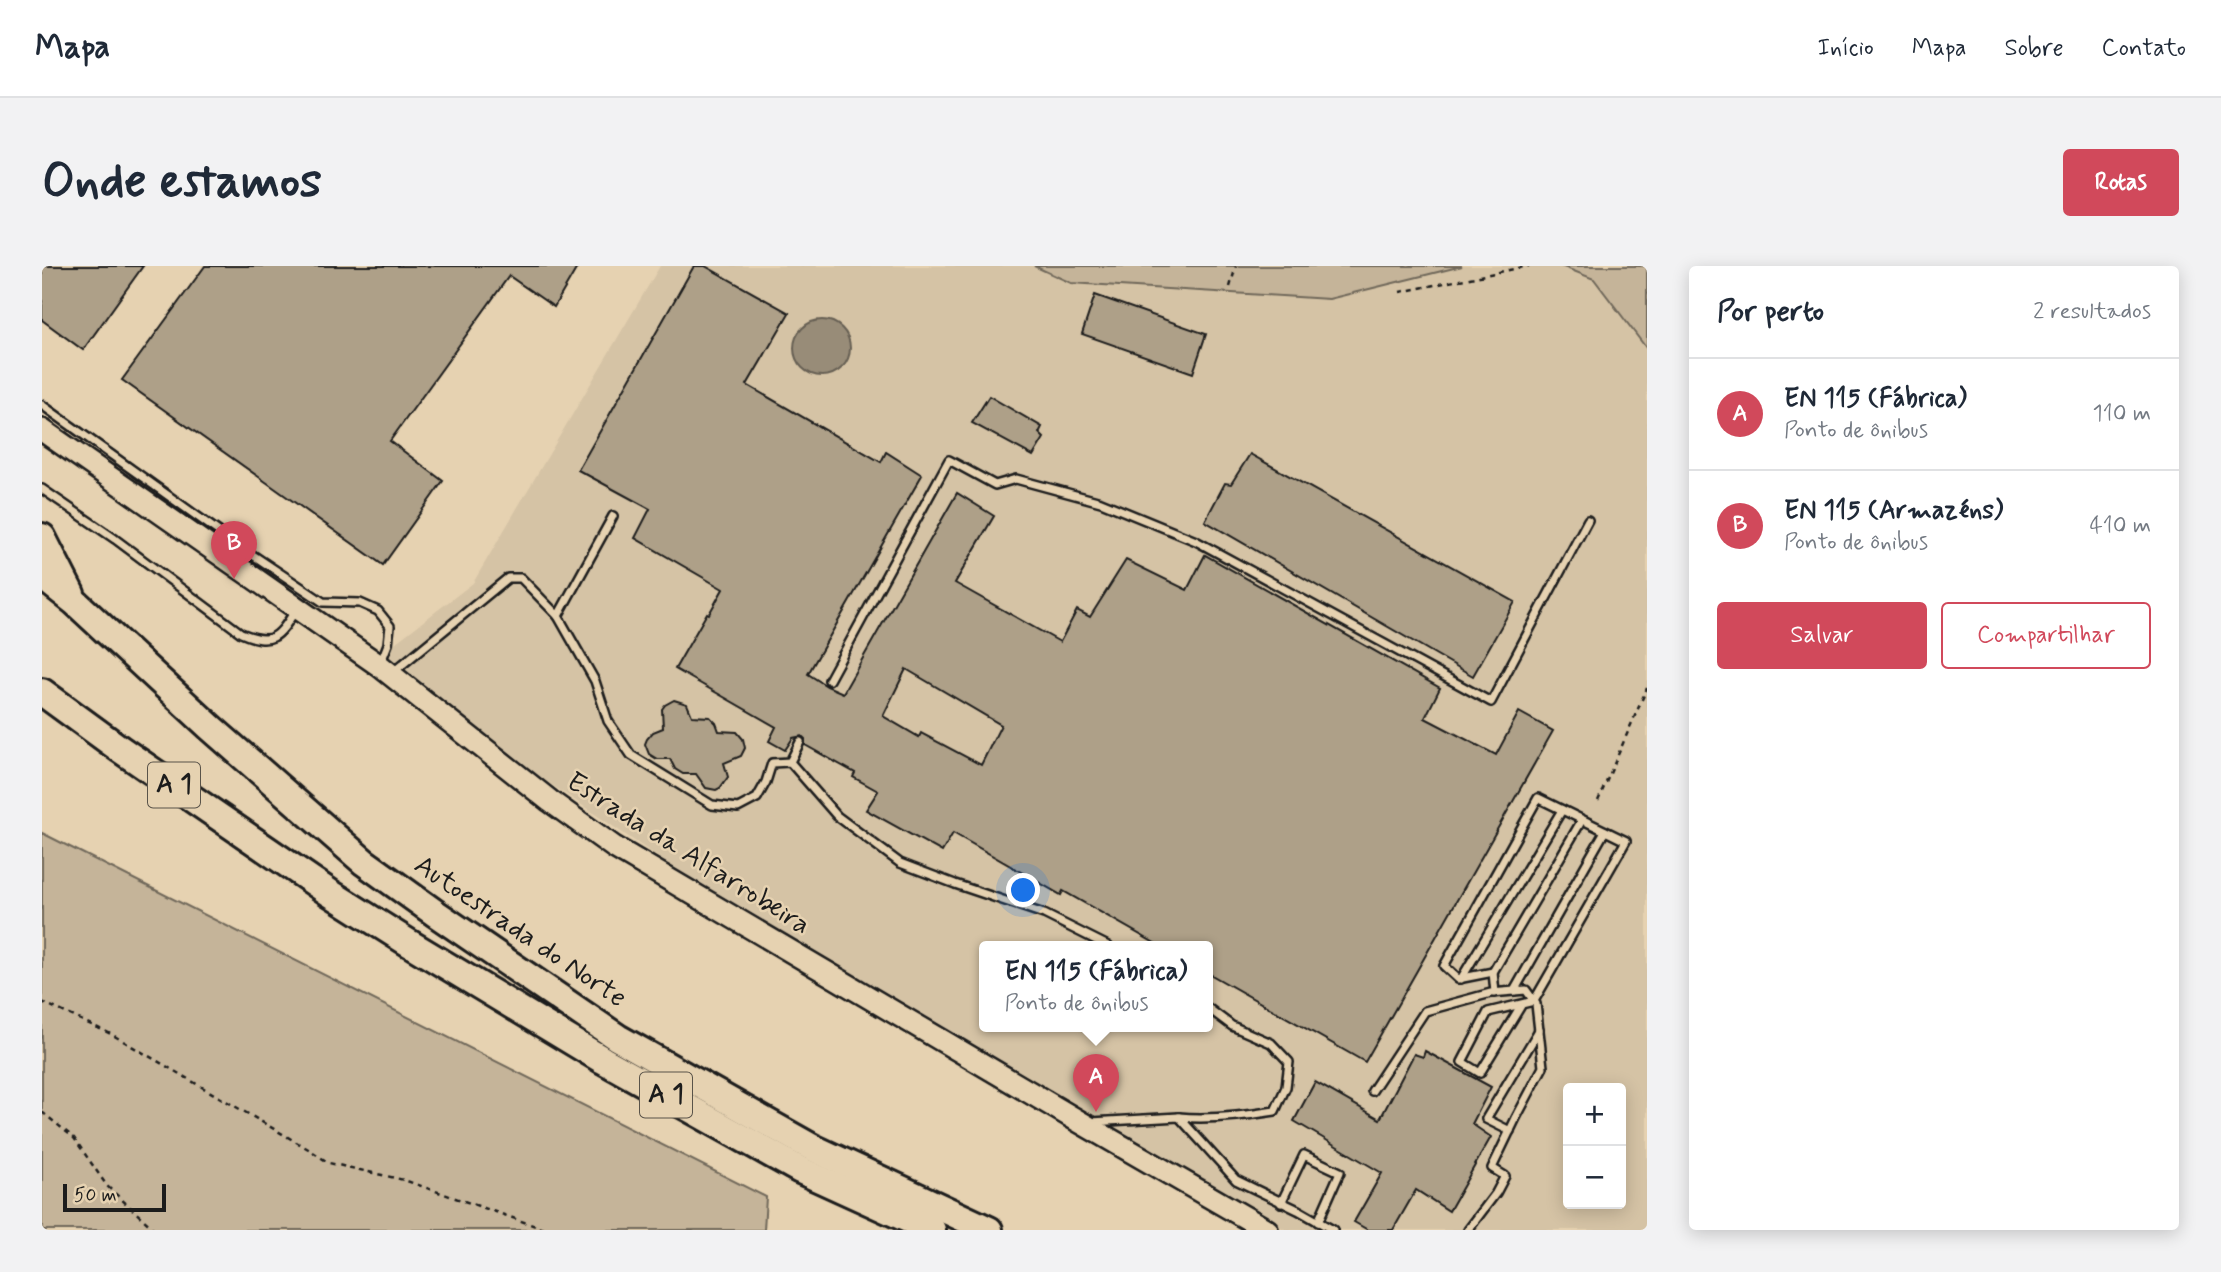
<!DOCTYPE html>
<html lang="pt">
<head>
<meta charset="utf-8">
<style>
  body { margin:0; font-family:Mynerve,sans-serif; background:#f2f2f3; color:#1f2937 }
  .controls { position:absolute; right:21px; bottom:21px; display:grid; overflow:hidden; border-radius:7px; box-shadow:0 4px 18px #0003 }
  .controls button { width:63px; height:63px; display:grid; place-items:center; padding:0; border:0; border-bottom:2px solid #e0e1e3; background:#fff; color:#1f2937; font:35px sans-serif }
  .scale { position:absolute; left:21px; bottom:18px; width:103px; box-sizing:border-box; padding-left:7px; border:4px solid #1c1c1c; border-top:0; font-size:19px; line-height:24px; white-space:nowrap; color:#1c1c1c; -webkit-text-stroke:5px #e6d2b1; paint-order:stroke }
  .you { position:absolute; left:982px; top:625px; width:24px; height:24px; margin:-18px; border:5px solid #fff; border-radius:50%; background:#1a73e8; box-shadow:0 0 0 10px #1a73e833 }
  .badge { display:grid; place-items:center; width:46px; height:46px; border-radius:50%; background:#d1495b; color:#fff; font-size:23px; font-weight:700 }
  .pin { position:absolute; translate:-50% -58px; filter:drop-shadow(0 2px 4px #0008) }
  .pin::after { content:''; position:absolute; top:37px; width:24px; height:21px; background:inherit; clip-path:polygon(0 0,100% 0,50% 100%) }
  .popup { position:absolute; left:937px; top:675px; width:234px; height:91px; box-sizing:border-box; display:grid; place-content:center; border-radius:7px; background:#fff; filter:drop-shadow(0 2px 5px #0005); font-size:23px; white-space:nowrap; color:#747a83 }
  .popup b { font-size:26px; color:#1f2937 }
  .popup::after { content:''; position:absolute; left:50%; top:100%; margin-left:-14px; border:14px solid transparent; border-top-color:#fff }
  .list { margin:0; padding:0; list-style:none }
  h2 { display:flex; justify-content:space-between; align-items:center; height:91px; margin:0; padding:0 28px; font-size:30px }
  h2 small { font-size:23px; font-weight:400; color:#747a83 }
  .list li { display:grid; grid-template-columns:46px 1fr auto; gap:21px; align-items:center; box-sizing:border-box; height:112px; padding:0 28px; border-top:2px solid #e0e1e3 }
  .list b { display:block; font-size:26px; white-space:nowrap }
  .list p { margin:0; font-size:23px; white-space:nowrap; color:#747a83 }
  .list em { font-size:23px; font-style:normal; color:#747a83 }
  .actions { display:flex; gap:14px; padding:21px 28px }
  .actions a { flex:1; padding:16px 0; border:2px solid #d1495b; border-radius:7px; text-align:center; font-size:24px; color:#d1495b }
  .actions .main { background:#d1495b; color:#fff }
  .map { position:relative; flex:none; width:1605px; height:964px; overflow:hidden; border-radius:7px }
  header { display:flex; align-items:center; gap:42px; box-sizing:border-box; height:98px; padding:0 35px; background:#fff; border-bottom:2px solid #e0e1e3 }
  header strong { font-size:33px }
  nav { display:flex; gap:38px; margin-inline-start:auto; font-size:24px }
  .intro { display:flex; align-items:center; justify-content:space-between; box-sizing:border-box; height:168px; padding:0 42px }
  h1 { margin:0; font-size:49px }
  .button { padding:18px 32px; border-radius:7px; background:#d1495b; color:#fff; font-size:24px; font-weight:700 }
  main { display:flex; gap:42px; padding:0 42px }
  aside { flex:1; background:#fff; border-radius:7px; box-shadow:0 4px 18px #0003 }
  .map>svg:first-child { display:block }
</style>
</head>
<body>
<header>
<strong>Mapa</strong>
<nav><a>Início</a><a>Mapa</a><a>Sobre</a><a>Contato</a></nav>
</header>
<div class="intro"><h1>Onde estamos</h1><a class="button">Rotas</a></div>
<main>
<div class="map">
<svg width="1605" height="964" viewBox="0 0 1605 964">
  <rect width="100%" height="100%" fill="#e6d2b1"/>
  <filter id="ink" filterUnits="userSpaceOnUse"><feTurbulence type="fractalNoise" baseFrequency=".0143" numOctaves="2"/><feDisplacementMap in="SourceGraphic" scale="14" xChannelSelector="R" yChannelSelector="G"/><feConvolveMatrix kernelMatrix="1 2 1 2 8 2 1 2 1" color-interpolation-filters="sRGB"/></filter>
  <g filter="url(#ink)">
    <!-- built -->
    <path fill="#d5c3a5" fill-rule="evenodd" d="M618,0H992L1029,17L1287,33L1420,0H1519L1552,13L1605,83V964H1244L634,603L460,485L340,387L431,317ZM942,680H1166V760H942ZM1526,822H1579V938H1526Z"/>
    <!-- green -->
    <g fill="#c5b499" stroke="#70685a" stroke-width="2">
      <polygon points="992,0 1420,0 1287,33 1029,17"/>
      <polygon points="1519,0 1605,0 1605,83 1552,13"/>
      <polygon points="0,567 724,931 722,964 0,964"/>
    </g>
    <!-- water -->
    <circle fill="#988c78" stroke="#665f53" stroke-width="2" cx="780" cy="82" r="28"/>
    <!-- building -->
    <g fill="#aea088" stroke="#1c1c1c" stroke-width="2" fill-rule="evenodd">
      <polygon points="0,0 101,0 41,84 0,54"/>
      <polygon points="163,0 536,0 512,41 467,10 348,175 401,215 341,299 80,114"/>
      <path d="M652,0H663L747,47L705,119L839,196L844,186L880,209L766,408L785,420L801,427L915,227L952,250L913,317L1018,376L1035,344L1048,351L1084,294L1145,324L1163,289L1398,422L1383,452L1454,489L1477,446L1511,465L1323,796L1166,707V680H1118L1021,625L1019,629L911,567L900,586L824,544L836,525L811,511L813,507L763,479V473L760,470L751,472L743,484L727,475L734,461L633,403L665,347L667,348L681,323L593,272L608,243L536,204ZM864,403L959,459L939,499L879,467L877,471L841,450Z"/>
      <polygon points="1053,29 1164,68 1151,107 1040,68"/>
      <polygon points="947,130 1000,161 997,167 1002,172 991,190 930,157"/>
      <polygon points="1208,188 1473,336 1431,410 1163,255 1183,217 1189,218"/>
      <polygon points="632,434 645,438 650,450 668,451 674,457 677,465 695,466 701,473 703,482 699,490 682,497 686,511 678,522 674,524 664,522 654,508 641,508 633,503 628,493 615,493 607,488 603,478 605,473 611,466 621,462 620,443 623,439"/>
      <polygon points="1383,785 1449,821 1430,858 1449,871 1407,945 1374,924 1351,964 1326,964 1312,956 1340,907 1252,855 1273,816 1338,853 1372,788 1381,791"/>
    </g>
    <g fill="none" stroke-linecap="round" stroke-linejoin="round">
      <defs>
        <g id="service">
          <polyline points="0,139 184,271 281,336 318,337 336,345 348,360 346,378 339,396"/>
          <path d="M0,223L73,273L199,367C230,380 236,372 253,345"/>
          <polyline points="571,250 516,350 553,415 566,455 589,489 670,539 696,542 715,532 724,516 730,497 748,496 795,550 858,597 913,618 1002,648 1066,680"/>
          <polyline points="350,407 466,312 479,312 516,350"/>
          <polyline points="787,414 907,194 953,219 974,213 1059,236 1154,275 1449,436 1546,254"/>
          <polyline points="748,496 758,476"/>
          <polyline points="1451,706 1416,713 1402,700 1496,532 1584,575 1492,735 1446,746 1420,796 1438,807 1480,738"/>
          <polyline points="1419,713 1520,544"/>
          <polyline points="1472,725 1563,565"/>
          <polyline points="1453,727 1451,706 1540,554"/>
          <polyline points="1330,825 1383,745 1449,727 1484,724 1494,738 1501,801 1474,852 1450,902 1463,910 1454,927 1426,964"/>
          <path d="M1137,851C1169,854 1202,850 1233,845L1244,821L1247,796L1229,777L1190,760L1166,742"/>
          <polyline points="1049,856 1137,851 1194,914 1256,944 1291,964"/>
          <polyline points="1468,865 1444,853 1497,764"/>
          <polyline points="1239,937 1262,889 1298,906 1276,956"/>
        </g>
        <polyline id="secondary" points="0,164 338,400 508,535 572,581 1038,856 1225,964"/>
        <g id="motorway">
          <polyline points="0,271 29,328"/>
          <polyline points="0,310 33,336 168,461 322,596 393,647 576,772 769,881 947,964"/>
          <polyline points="0,426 78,483 288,627 367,677 561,794 758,904 890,964"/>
        </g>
      </defs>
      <!-- service casing -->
      <use href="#service" stroke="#1c1c1c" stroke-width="12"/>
      <!-- secondary casing -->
      <use href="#secondary" stroke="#1c1c1c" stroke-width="26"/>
      <!-- motorway casing -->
      <use href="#motorway" stroke="#1c1c1c" stroke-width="32"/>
      <!-- path -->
      <g stroke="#1c1c1c" stroke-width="2.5" stroke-dasharray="5 5" stroke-linecap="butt">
        <polyline points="1188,21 1194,0"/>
        <polyline points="1358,26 1487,0"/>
        <polyline points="1556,535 1605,422"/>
        <polyline points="0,736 69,768 268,884 287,897 362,914 505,964"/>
        <polyline points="0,846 32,872 65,920 113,964"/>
      </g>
      <!-- service -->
      <use href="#service" stroke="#e6d2b1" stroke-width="7"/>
      <!-- secondary -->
      <use href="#secondary" stroke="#e6d2b1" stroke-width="21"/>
      <!-- motorway -->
      <use href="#motorway" stroke="#e6d2b1" stroke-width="26"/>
    </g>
  </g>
  <g text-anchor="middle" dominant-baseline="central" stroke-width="5" stroke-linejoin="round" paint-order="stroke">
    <!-- shield labels -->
    <g fill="#e6d2b1" stroke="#595349" stroke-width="2">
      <rect x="106" y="496.5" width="52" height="45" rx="5"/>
      <rect x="598" y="806.5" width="52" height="45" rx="5"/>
    </g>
    <g font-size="26" font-weight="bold" fill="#1c1c1c">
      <text x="132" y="519">A 1</text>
      <text x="624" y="829">A 1</text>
    </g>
    <!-- street labels -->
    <g font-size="28" fill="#1c1c1c" stroke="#e6d2b1">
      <text transform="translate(646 588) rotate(32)">Estrada da Alfarrobeira</text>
      <text transform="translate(478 666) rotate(34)">Autoestrada do Norte</text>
    </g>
  </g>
</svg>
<div class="controls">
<button>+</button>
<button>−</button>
</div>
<div class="scale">50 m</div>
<div class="you"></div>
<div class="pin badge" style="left:1054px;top:846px">A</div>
<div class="popup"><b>EN 115 (Fábrica)</b>Ponto de ônibus</div>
<div class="pin badge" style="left:192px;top:313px">B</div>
</div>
<aside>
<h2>Por perto<small>2 resultados</small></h2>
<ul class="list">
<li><span class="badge">A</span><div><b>EN 115 (Fábrica)</b><p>Ponto de ônibus</p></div><em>110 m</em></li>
<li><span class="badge">B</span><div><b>EN 115 (Armazéns)</b><p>Ponto de ônibus</p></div><em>410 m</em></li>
</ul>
<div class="actions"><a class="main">Salvar</a><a>Compartilhar</a></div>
</aside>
</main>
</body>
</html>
